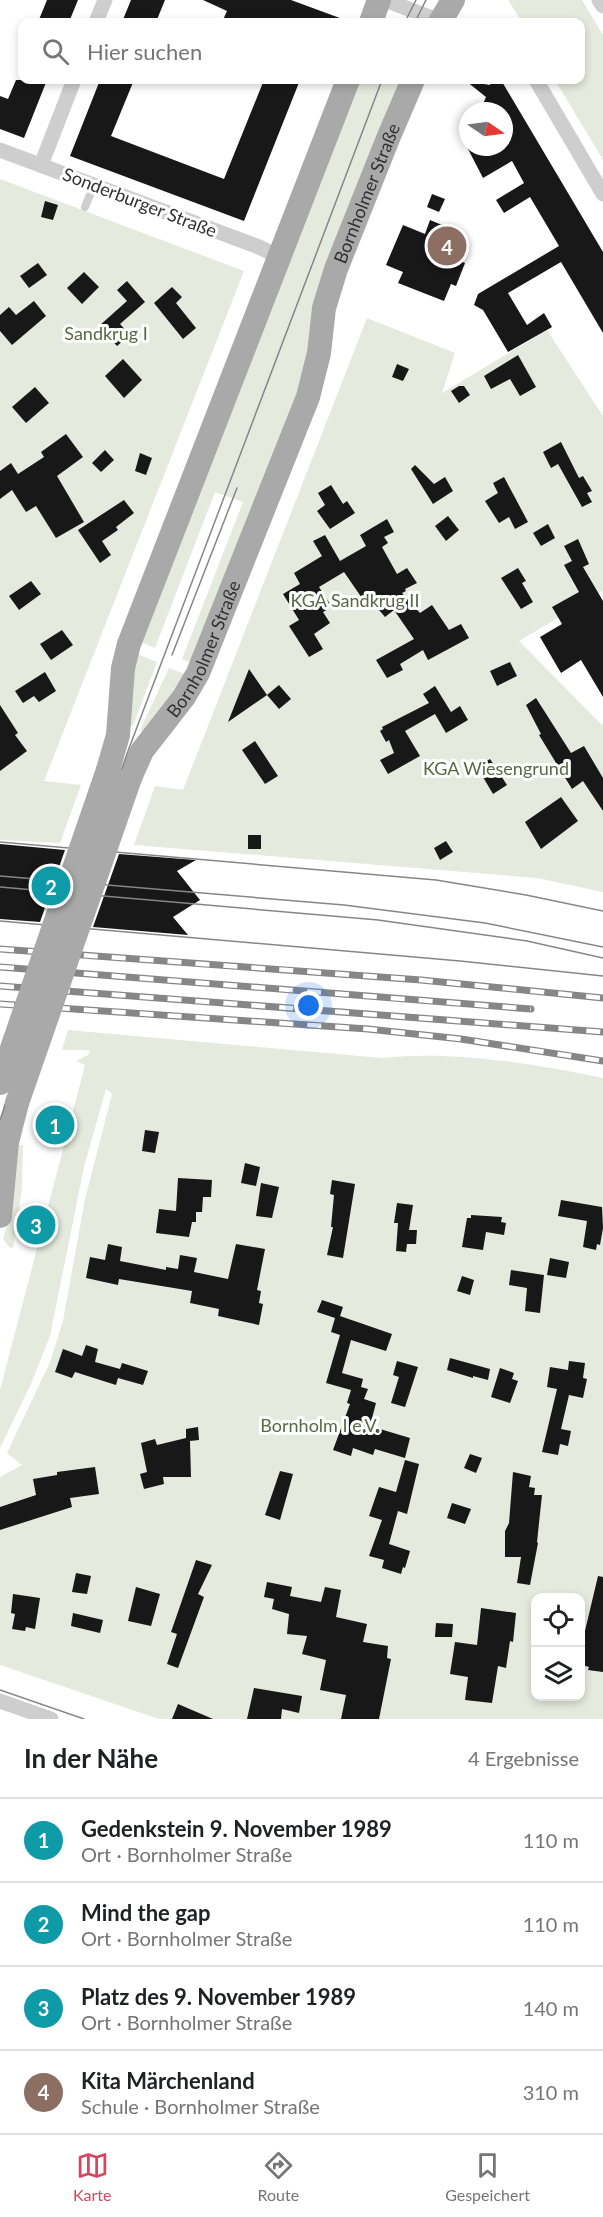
<!DOCTYPE html>
<html lang="de">
<head>
<meta charset="utf-8">
<style>
  body { margin:0; font-family:Lato,sans-serif; background:#f2f2f2; color:#202124 }
  .controls { position:absolute; right:18px; bottom:18px; display:grid; overflow:hidden; border-radius:12px; box-shadow:0 3px 9px #0003 }
  .controls button { width:54px; height:54px; display:grid; place-items:center; padding:0; border:0; border-bottom:2px solid #e0e0e0; background:#fff; color:#202124; font:30px sans-serif }
  .compass { position:absolute; left:459px; top:102px; width:54px; height:54px; border-radius:50%; background:#fff; box-shadow:0 3px 9px #0003; rotate:103deg }
  .you { position:absolute; left:309px; top:1006px; width:21px; height:21px; margin:-15px; border:4px solid #fff; border-radius:50%; background:#1a73e8; box-shadow:0 0 0 9px #1a73e833 }
  .badge { display:grid; place-items:center; width:39px; height:39px; border-radius:50%; background:#d7455e; color:#fff; font-size:20px; font-weight:700 }
  .pin { position:absolute; translate:-50% -50%; border:3px solid #fff; box-shadow:0 2px 6px #0006 }
  .list { margin:0; padding:0; list-style:none }
  h2 { display:flex; justify-content:space-between; align-items:center; height:78px; margin:0; padding:0 24px; font-size:26px }
  h2 small { font-size:20px; font-weight:400; color:#757577 }
  .list li { display:grid; grid-template-columns:39px 1fr auto; gap:18px; align-items:center; box-sizing:border-box; height:84px; padding:0 24px; border-top:2px solid #e0e0e0 }
  .list b { display:block; font-size:22px; white-space:nowrap }
  .list p { margin:0; font-size:20px; white-space:nowrap; color:#757577 }
  .list em { font-size:20px; font-style:normal; color:#757577 }
  .icon { flex:none; width:33px; height:33px; fill:none; stroke:currentColor; stroke-width:2; stroke-linecap:round; stroke-linejoin:round }
  .map { position:relative; flex:none; width:603px; height:1719px; overflow:hidden }
  .search { position:absolute; background:#fff; box-shadow:0 3px 9px #0003; left:18px; right:18px; top:18px; height:66px; display:flex; align-items:center; gap:15px; box-sizing:border-box; padding:0 21px; border-radius:12px; color:#757577; font-size:22px }
  .sheet { height:414px; background:#fff }
  nav { display:flex; justify-content:space-around; align-items:center; box-sizing:border-box; height:84px; border-top:2px solid #e0e0e0; background:#fff; font-size:16px; color:#757577 }
  nav a { display:grid; justify-items:center; gap:3px }
  nav .on { color:#d7455e }
  .map>svg:first-child { display:block }
</style>
</head>
<body>
<div class="map">
<svg width="603" height="1719" viewBox="0 0 603 1719">
  <rect width="100%" height="100%" fill="#fff"/>
  <!-- green -->
  <g fill="#e5eade" fill-rule="evenodd">
    <polygon points="508,0 582,0 603,35 603,160 555,80 580,80 580,22 522,22"/>
    <polygon points="357,80 401,80 308,366 193,664 182,659 243,502 215,492 155,648 138,641"/>
    <polygon points="0,179 244,271 44,781 81,785 60,843 0,840"/>
    <polygon points="367,318 455,353 442,393 547,330 603,416 603,591 519,641 603,726 603,892 537,878 134,845 155,786 183,790"/>
    <polygon points="134,653 157,662 133,726 127,725"/>
    <polygon points="169,668 188,675 145,733 140,730"/>
    <path d="M68,1030L382,1058C451,1050 536,1064 603,1078V1719H159L0,1665V1477L22,1465L7,1453L50,1362L63,1321L85,1199L112,1094L106,1089L84,1167L50,1336L31,1384L0,1448V1390L85,1065L76,1061L88,1055L90,1050H62ZM536,1598H580V1696H536Z"/>
    <polygon points="18,1145 23,1145 22,1189 13,1248 9,1247 3,1239 12,1207"/>
  </g>
  <!-- building -->
  <g fill="#181818">
    <polygon points="47,0 78,0 69,22 38,22"/>
    <polygon points="131,0 165,0 156,22 122,22"/>
    <polygon points="203,0 291,0 348,21 222,22 227,11"/>
    <polygon points="16,80 47,80 24,138 0,129 0,96 8,99"/>
    <polygon points="100,80 134,80 111,136 224,179 264,80 300,80 244,221 70,156"/>
    <polygon points="492,80 501,80 603,252 603,333 561,262 508,293 527,325 544,313 552,327 508,352 483,310 474,305 478,294 559,246 530,197 504,213 496,200 524,183 512,161 483,178 467,147 504,147 504,111 480,111 486,97 466,81 490,85"/>
    <polygon points="432,194 445,199 439,212 427,207"/>
    <polygon points="45,201 58,205 53,220 41,217"/>
    <polygon points="430,220 464,234 454,259 465,263 456,286 451,284 444,301 398,283 403,272 386,265 403,225 425,234"/>
    <polygon points="38,263 47,275 29,288 20,276"/>
    <polygon points="84,272 99,287 82,304 67,288"/>
    <polygon points="127,281 145,302 120,324 130,335 117,346 99,326 127,301 117,290"/>
    <polygon points="172,287 182,297 176,303 196,328 183,339 154,303"/>
    <polygon points="34,301 46,316 12,345 0,331 0,315 9,307 16,315"/>
    <polygon points="518,355 536,387 520,396 510,379 491,389 484,376"/>
    <polygon points="123,359 142,380 124,398 105,376"/>
    <polygon points="397,364 409,369 403,381 392,377"/>
    <polygon points="459,386 464,386 470,395 459,403 451,391"/>
    <polygon points="35,387 49,403 26,423 12,407"/>
    <polygon points="66,434 83,457 57,476 84,522 56,538 36,506 26,512 12,490 0,499 0,471 11,463 18,474 44,457 41,452"/>
    <polygon points="561,442 579,478 583,476 592,491 587,493 592,502 582,507 558,464 551,468 543,452"/>
    <polygon points="105,450 114,460 101,472 92,463"/>
    <polygon points="140,453 152,458 146,475 135,471"/>
    <polygon points="415,465 434,484 445,477 453,491 433,504 411,469"/>
    <polygon points="504,477 528,522 515,529 509,517 499,523 485,501 498,493 493,483"/>
    <polygon points="331,485 343,504 347,501 355,513 330,529 317,511 325,505 318,493"/>
    <polygon points="124,500 134,513 116,527 118,530 102,541 111,555 100,563 78,530"/>
    <polygon points="448,516 459,530 446,541 435,526"/>
    <polygon points="387,519 394,532 384,537 388,543 382,547 397,574 407,568 417,583 405,589 406,591 402,593 420,613 432,605 449,630 461,624 469,638 428,660 423,650 400,664 403,670 387,678 376,660 414,639 394,610 385,617 369,598 364,601 344,572 319,587 332,607 323,612 330,623 314,634 323,649 309,657 289,626 299,620 283,594 300,584 294,573 322,556 313,541 325,535 340,561 366,546 360,535"/>
    <polygon points="548,524 555,538 541,546 533,533"/>
    <polygon points="578,539 589,564 583,567 603,601 603,697 581,660 561,673 540,637 562,624 552,607 579,592 564,565 572,561 564,546"/>
    <polygon points="518,568 526,581 522,583 533,602 521,609 501,578"/>
    <polygon points="31,581 41,594 19,610 9,596"/>
    <polygon points="62,630 73,645 51,660 40,644"/>
    <polygon points="510,662 517,676 497,686 490,671"/>
    <polygon points="249,669 267,695 228,722"/>
    <polygon points="45,672 56,691 39,702 34,696 23,703 15,691"/>
    <polygon points="279,685 291,699 279,709 267,695"/>
    <polygon points="435,686 451,712 460,706 468,720 446,733 435,714 405,731 420,756 388,774 380,760 394,753 389,740 386,742 380,731 383,729 382,727 429,703 423,694"/>
    <polygon points="536,698 571,753 584,746 603,778 603,811 583,781 572,789 539,735 541,734 526,705"/>
    <polygon points="0,705 18,733 15,735 27,751 0,771"/>
    <polygon points="255,741 278,776 265,784 242,750"/>
    <polygon points="490,759 507,785 493,794 477,767"/>
    <polygon points="561,797 578,821 541,849 525,822"/>
    <rect x="248" y="835" width="13" height="14"/>
    <polygon points="446,841 453,852 440,860 434,848"/>
    <polygon points="0,844 65,850 40,922 0,919"/>
    <polygon points="119,854 196,860 177,871 200,900 173,917 188,935 93,927"/>
    <polygon points="145,1130 159,1132 155,1153 142,1151"/>
    <polygon points="245,1163 260,1167 256,1186 241,1183"/>
    <polygon points="178,1178 212,1180 211,1197 203,1197 202,1212 196,1212 196,1222 192,1222 189,1237 156,1233 159,1209 176,1211"/>
    <polygon points="332,1180 355,1184 343,1258 327,1255 333,1227 331,1227 334,1195 330,1194"/>
    <polygon points="261,1183 279,1187 272,1218 256,1216"/>
    <polygon points="561,1200 602,1207 603,1228 600,1245 597,1244 596,1250 583,1247 587,1221 558,1216"/>
    <polygon points="397,1203 413,1205 409,1230 417,1230 416,1244 407,1244 406,1252 396,1251 398,1223 394,1223"/>
    <polygon points="471,1215 502,1217 501,1222 506,1223 504,1235 486,1232 483,1250 462,1247 467,1218 471,1218"/>
    <polygon points="108,1244 122,1247 120,1261 166,1270 166,1267 178,1269 180,1255 197,1258 194,1272 228,1279 236,1244 265,1249 257,1290 261,1291 259,1303 263,1304 259,1325 218,1316 219,1309 190,1303 192,1291 119,1279 118,1285 86,1278 90,1257 105,1260"/>
    <polygon points="550,1258 569,1262 566,1278 547,1275"/>
    <polygon points="511,1270 544,1275 540,1313 525,1311 527,1288 509,1285"/>
    <polygon points="462,1276 474,1280 470,1295 457,1291"/>
    <polygon points="322,1300 343,1307 340,1316 392,1334 386,1351 351,1340 342,1373 363,1379 361,1387 368,1389 364,1399 376,1403 370,1426 410,1438 405,1458 375,1449 373,1455 353,1448 351,1456 333,1450 350,1404 347,1403 351,1390 326,1383 340,1335 331,1332 335,1318 317,1312"/>
    <polygon points="86,1345 98,1349 95,1362 120,1369 122,1363 148,1371 143,1385 118,1378 116,1385 75,1372 72,1378 55,1372 63,1349 82,1356"/>
    <polygon points="450,1358 490,1369 488,1380 473,1376 473,1378 447,1370"/>
    <polygon points="397,1361 418,1367 405,1407 391,1403 399,1377 393,1375"/>
    <polygon points="569,1361 585,1363 583,1378 587,1379 583,1398 569,1395 561,1429 571,1431 568,1446 560,1444 558,1455 542,1452 557,1389 547,1387 550,1367 568,1370"/>
    <polygon points="500,1368 514,1373 512,1379 518,1381 510,1403 491,1397"/>
    <polygon points="198,1427 199,1440 190,1441 191,1477 163,1477 164,1484 144,1489 140,1474 147,1472 141,1443 155,1439 157,1445 186,1438 186,1429"/>
    <polygon points="470,1454 482,1458 476,1473 464,1468"/>
    <polygon points="405,1460 419,1464 407,1514 398,1511 389,1544 410,1551 405,1568 403,1567 401,1574 382,1568 384,1560 369,1556 382,1520 369,1516 379,1487 396,1492"/>
    <polygon points="95,1467 99,1494 70,1498 72,1507 0,1530 0,1507 36,1495 33,1479 57,1475 57,1472"/>
    <polygon points="280,1471 293,1474 280,1520 265,1515"/>
    <polygon points="513,1472 531,1476 529,1487 535,1488 534,1495 542,1495 537,1542 538,1543 530,1585 517,1583 521,1557 505,1557 505,1531 509,1523"/>
    <polygon points="452,1503 471,1509 465,1524 447,1518"/>
    <polygon points="196,1560 212,1565 198,1594 204,1597 178,1668 167,1664 177,1634 171,1632"/>
    <polygon points="76,1573 91,1576 87,1594 72,1592"/>
    <polygon points="598,1576 603,1577 603,1672 588,1670 589,1667 582,1665 585,1648 580,1647 580,1634 584,1635"/>
    <polygon points="267,1582 292,1587 290,1596 321,1602 325,1587 341,1590 336,1617 367,1624 363,1642 388,1646 387,1658 391,1659 379,1719 341,1719 346,1695 320,1690 326,1660 302,1654 307,1636 287,1634 289,1614 272,1609 274,1599 264,1597"/>
    <polygon points="136,1587 160,1594 151,1626 128,1621"/>
    <polygon points="13,1594 40,1598 35,1629 26,1627 25,1631 12,1629 15,1614 11,1613"/>
    <polygon points="481,1608 516,1613 513,1642 510,1641 506,1668 498,1666 492,1703 465,1700 468,1677 450,1674 455,1642 477,1645"/>
    <polygon points="73,1613 103,1620 100,1633 71,1626"/>
    <polygon points="436,1623 453,1624 452,1637 435,1637"/>
    <polygon points="254,1688 302,1696 299,1713 282,1709 281,1719 247,1719"/>
    <polygon points="178,1704 213,1719 172,1719"/>
  </g>
  <g fill="none" stroke-linecap="round" stroke-linejoin="round">
    <!-- service -->
    <polyline stroke="#cecece" stroke-width="8" points="85,207 94,185"/>
    <!-- minor -->
    <g stroke="#cecece" stroke-width="15">
      <polyline points="385,0 440,21"/>
      <polyline points="599,0 603,6"/>
      <polyline points="96,22 105,0"/>
      <polyline points="536,80 603,194"/>
      <polyline points="0,150 259,247 279,257"/>
      <polyline points="41,165 74,80"/>
      <polyline points="0,1701 51,1719"/>
    </g>
    <!-- primary -->
    <g stroke="#a9a9a9" stroke-width="24">
      <polyline points="371,22 379,0"/>
      <polyline points="440,22 453,0"/>
      <polyline points="108,770 118,735 123,668 129,644 348,80"/>
      <path id="s1" d="M130,778L142,751L184,697L198,673L308,397L319,353L324,308L336,269L389,136L413,80"/>
      <polyline points="0,1216 7,1142 17,1103"/>
    </g>
    <!-- tram -->
    <g stroke="#868686" stroke-width="1.5">
      <polyline points="405,22 416,0"/>
      <polyline points="415,22 426,0"/>
      <polyline points="172,655 237,488"/>
      <polyline points="0,842 436,880 526,895 603,911"/>
      <polyline points="0,876 344,905 485,923 603,947"/>
      <polyline points="0,887 378,920 527,941 603,958"/>
      <polyline points="0,921 460,961 603,976"/>
      <polyline points="0,1120 128,751 382,80"/>
      <polyline points="0,1690 84,1719"/>
    </g>
    <defs>
      <g id="rail">
        <polyline points="0,949 421,980 603,998"/>
        <polyline points="0,967 531,1009"/>
        <polyline points="0,986 603,1032"/>
        <polyline points="0,1004 368,1029 461,1039 603,1061"/>
      </g>
    </defs>
    <!-- rail casing -->
    <use href="#rail" stroke="#868686" stroke-width="7"/>
    <!-- rail -->
    <use href="#rail" stroke="#fff" stroke-width="4.5" stroke-dasharray="14" stroke-linecap="butt"/>
    <!-- primary-bridge -->
    <g stroke="#a9a9a9" stroke-width="24">
      <polyline points="0,1083 108,770"/>
      <polyline points="17,1103 130,778"/>
    </g>
  </g>
  <g text-anchor="middle" dominant-baseline="central" stroke-width="6" stroke-linejoin="round" paint-order="stroke">
    <!-- street labels -->
    <g font-size="18" fill="#313131" stroke="#fff">
      <text stroke="none"><textPath href="#s1" startOffset="636">Bornholmer Straße</textPath></text>
      <text transform="translate(140 202) rotate(21)">Sonderburger Straße</text>
      <text stroke="none"><textPath href="#s1" startOffset="150">Bornholmer Straße</textPath></text>
    </g>
    <!-- park labels -->
    <g font-size="18" fill="#586a42" stroke="#fff">
      <text x="106" y="333">Sandkrug I</text>
      <text x="355" y="600">KGA Sandkrug II</text>
      <text x="496" y="768">KGA Wiesengrund</text>
      <text x="320" y="1425">Bornholm I e.V.</text>
    </g>
  </g>
</svg>
<div class="controls">
<button><svg class="icon" aria-label="locate" viewBox="0 0 24 24"><circle cx="12" cy="12" r="6"/><path d="M12 2v4M12 18v4M2 12h4M18 12h4"/></svg></button>
<button><svg class="icon" aria-label="layers" viewBox="0 0 24 24"><path d="M12 4l9 5-9 5-9-5zM3 14l9 5 9-5"/></svg></button>
</div>
<svg class="compass" viewBox="-18 -18 36 36"><path d="M0-13l5 13h-10z" fill="#e53935"/><path d="M0 13l5-13h-10z" fill="#757577"/></svg>
<div class="you"></div>
<div class="pin badge" style="left:55px;top:1125px;background:#0f9aa8">1</div>
<div class="pin badge" style="left:51px;top:886px;background:#0f9aa8">2</div>
<div class="pin badge" style="left:36px;top:1225px;background:#0f9aa8">3</div>
<div class="pin badge" style="left:447px;top:246px;background:#8d6e63">4</div>
<div class="search"><svg class="icon" aria-label="search" viewBox="0 0 24 24"><circle cx="10" cy="10" r="6"/><path d="M15 15l6 6"/></svg>Hier suchen</div>
</div>
<section class="sheet">
<h2>In der Nähe<small>4 Ergebnisse</small></h2>
<ul class="list">
<li><span class="badge" style="background:#0f9aa8">1</span><div><b>Gedenkstein 9. November 1989</b><p>Ort · Bornholmer Straße</p></div><em>110 m</em></li>
<li><span class="badge" style="background:#0f9aa8">2</span><div><b>Mind the gap</b><p>Ort · Bornholmer Straße</p></div><em>110 m</em></li>
<li><span class="badge" style="background:#0f9aa8">3</span><div><b>Platz des 9. November 1989</b><p>Ort · Bornholmer Straße</p></div><em>140 m</em></li>
<li><span class="badge" style="background:#8d6e63">4</span><div><b>Kita Märchenland</b><p>Schule · Bornholmer Straße</p></div><em>310 m</em></li>
</ul>
</section>
<nav>
<a class="on"><svg class="icon" aria-label="map" viewBox="0 0 24 24"><path d="M3 6l6-2 6 2 6-2v14l-6 2-6-2-6 2zM9 4v14M15 6v14"/></svg>Karte</a>
<a><svg class="icon" aria-label="directions" viewBox="0 0 24 24"><path d="M12 3l9 9-9 9-9-9zM9 14v-3h6M13 9l2 2-2 2"/></svg>Route</a>
<a><svg class="icon" aria-label="saved" viewBox="0 0 24 24"><path d="M7 4h10v16l-5-4-5 4z"/></svg>Gespeichert</a>
</nav>
</body>
</html>
